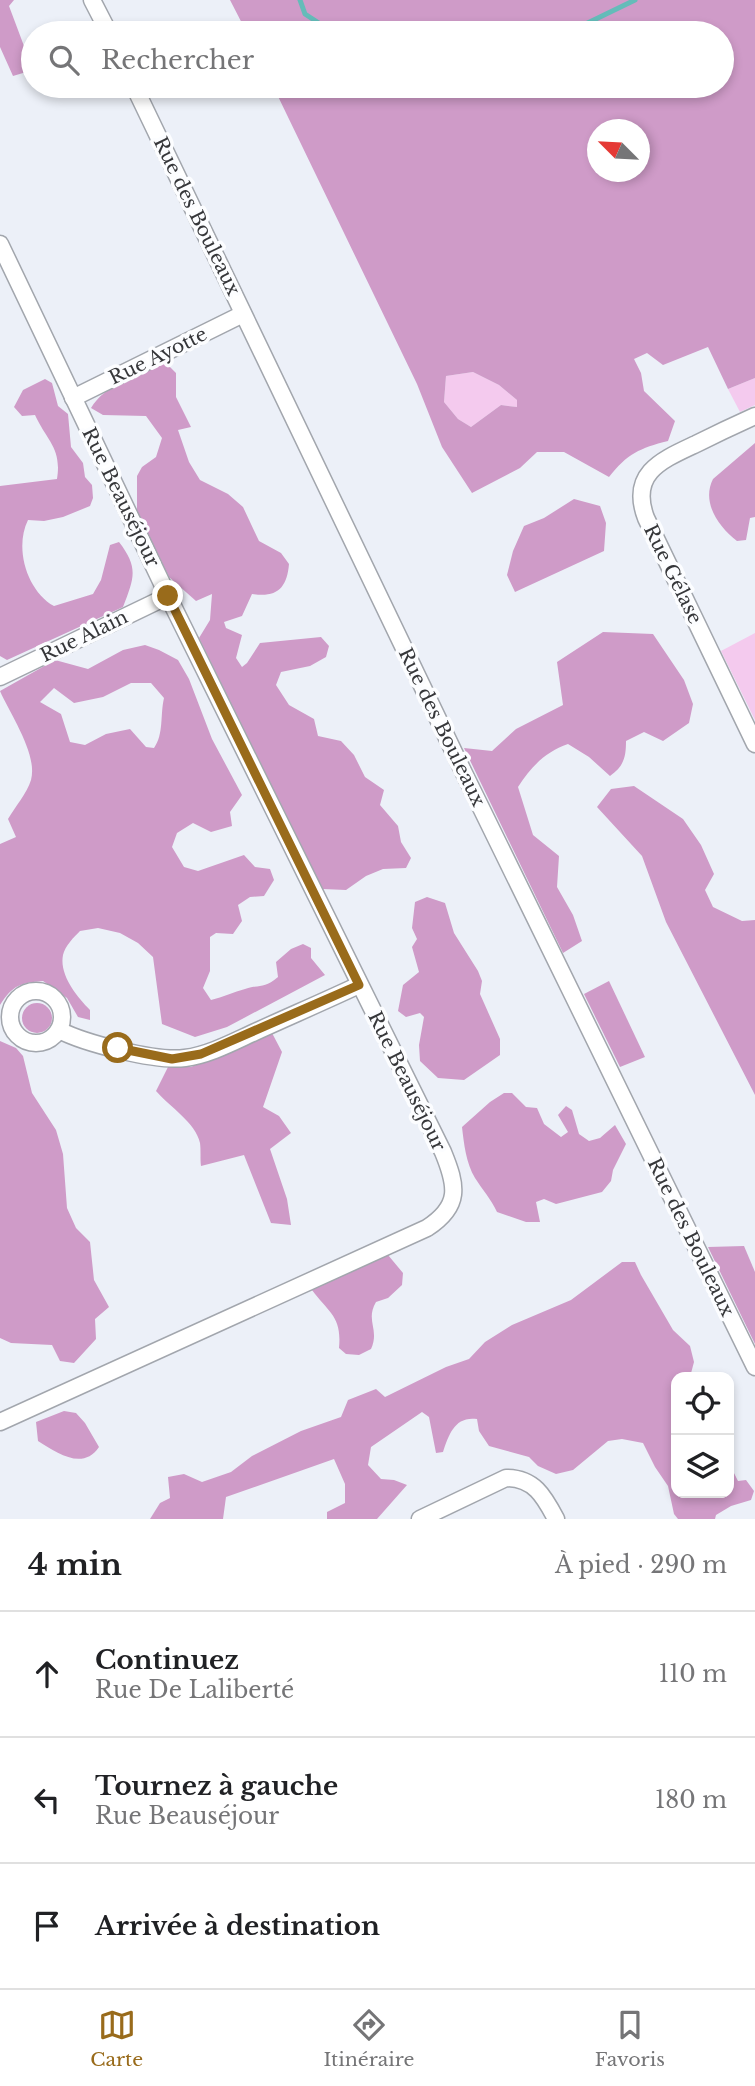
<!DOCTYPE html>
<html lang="fr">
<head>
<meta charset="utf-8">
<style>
  body { margin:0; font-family:"Libre Baskerville",serif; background:#f6f6f6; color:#202124 }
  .controls { position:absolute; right:21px; bottom:21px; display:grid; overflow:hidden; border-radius:14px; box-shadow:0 4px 10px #0003 }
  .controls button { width:63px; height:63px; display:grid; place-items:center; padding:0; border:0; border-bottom:2px solid #e0e0e0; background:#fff; color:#202124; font:35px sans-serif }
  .compass { position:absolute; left:587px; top:119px; width:63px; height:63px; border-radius:50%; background:#fff; box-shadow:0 4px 10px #0003; rotate:294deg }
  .stop { position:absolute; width:21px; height:21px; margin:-16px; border:5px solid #996b1b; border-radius:50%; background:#fff }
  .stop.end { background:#996b1b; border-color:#fff; box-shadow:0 2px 7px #0008 }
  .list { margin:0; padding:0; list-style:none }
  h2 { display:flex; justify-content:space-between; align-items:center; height:91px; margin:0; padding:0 28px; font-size:30px }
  h2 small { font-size:23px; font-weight:400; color:#757577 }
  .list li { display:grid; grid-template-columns:46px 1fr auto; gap:21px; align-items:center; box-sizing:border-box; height:126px; padding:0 28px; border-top:2px solid #e0e0e0 }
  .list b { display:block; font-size:26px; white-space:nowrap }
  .list p { margin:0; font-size:23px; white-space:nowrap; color:#757577 }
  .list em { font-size:23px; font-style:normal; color:#757577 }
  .icon { flex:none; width:38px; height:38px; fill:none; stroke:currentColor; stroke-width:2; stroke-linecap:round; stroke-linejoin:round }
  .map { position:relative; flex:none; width:755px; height:1519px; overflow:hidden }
  .search { position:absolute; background:#fff; box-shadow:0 4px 10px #0003; left:21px; right:21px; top:21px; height:77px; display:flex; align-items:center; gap:18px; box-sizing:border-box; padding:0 24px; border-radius:38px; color:#757577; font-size:26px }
  .sheet { height:469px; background:#fff }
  nav { display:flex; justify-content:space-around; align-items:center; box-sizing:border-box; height:98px; border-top:2px solid #e0e0e0; background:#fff; font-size:19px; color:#757577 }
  nav a { display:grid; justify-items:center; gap:4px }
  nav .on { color:#996b1b }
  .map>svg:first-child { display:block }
</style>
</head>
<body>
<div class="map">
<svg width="755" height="1519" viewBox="0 0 755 1519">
  <rect width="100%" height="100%" fill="#ecf0f8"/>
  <!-- green -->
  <g fill="#f4caee">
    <polygon points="473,372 499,385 517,400 517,407 501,405 471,427 458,419 444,402 446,376"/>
    <polygon points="755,378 755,405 740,412 728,389"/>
    <polygon points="755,633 755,720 721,651"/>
  </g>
  <!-- forest -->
  <g fill="#cf9bc8" fill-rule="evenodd">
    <polygon points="0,0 14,0 9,6 33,70 13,76 0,47"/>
    <path d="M230,0H755V378L728,389L708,347L663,365L647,353L634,359L641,373L644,391L675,421L668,441C640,448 627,454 609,477L564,452H537L520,468L472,493L442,447L417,384L273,86H722V33H247ZM598,130H640V172H598ZM473,372L499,385L517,400V407L501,405L471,427L458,419L444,402L446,376Z"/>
    <path d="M165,362L176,373V397L191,427L178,430L189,462L200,480L228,494L243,507L259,541L281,553L289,564C287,588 277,598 252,594L242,616L224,622L226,628L242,635L236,658L242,667L247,663L260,643L321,637L329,646L326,657L310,666L281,672L276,685L289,705L314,719L318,736L341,741L354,755L365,777L384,790L380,805L398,826L401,842L411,858L406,868L383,869L366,876L346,890L323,889L199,638L210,620L212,594L196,601L169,577L137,511V476L142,467L156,457L162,438L146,416L103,415L91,408C105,384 141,374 165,362Z"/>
    <path d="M45,379L52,383L58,406L68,414L71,447L83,463L85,477L92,485L93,498L90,506L63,517L44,521L28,520C14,548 27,591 54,606L93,594L101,580L110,545L119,542C139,568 134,578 123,607L7,660L0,656V486L57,479C62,448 47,441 35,415L22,416L14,407L23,390Z"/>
    <path d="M755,443V517L750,518L746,540L737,541C719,527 701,503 713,479Z"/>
    <polygon points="574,499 600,506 606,523 604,551 515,592 507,575 513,551 524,526 544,518"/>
    <path d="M603,632L653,634L684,680L693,704L689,723L663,741L644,732L626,741C626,757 624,766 610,776L589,757L568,744C545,752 531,767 518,787L533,835L559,856L557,887L573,915L582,941L563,953L464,748L492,751L516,729L563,705L557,662Z"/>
    <path d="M145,645L159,650L178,660L189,679L212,739L242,795L230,812L232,826L211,832L193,823L177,833L172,847L184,867L198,871L244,855L255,867L270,869L274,880L264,896L250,897L238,905L242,921L233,934L216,933L210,937V971L203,988L211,1000C223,997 234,992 245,989C261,984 264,989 278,977L276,962L291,949L303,944L311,948V958L325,975L227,1027L195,1037L162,1024L153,957L138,943L120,933L98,928L80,931C74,937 65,946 63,955C59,975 77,997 90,1010V1020L78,1017L67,998L43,981C20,983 13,985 0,1005V844L16,837L8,819C15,807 27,793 31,780C38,754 10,714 0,691L55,660L88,669L123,650ZM131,683H151L164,698C160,715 164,734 154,748L146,747L130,729L106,734L85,745L70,742L61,714L40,702L54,688L74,703L103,697Z"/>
    <polygon points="634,786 683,819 701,845 714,874 705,890 713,907 742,921 755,920 755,1095 666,922 642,856 597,807 611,789"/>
    <polygon points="427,897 445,903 454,933 478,971 482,981 480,994 500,1039 500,1055 464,1080 438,1078 420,1061 419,1045 424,1017 420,1013 406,1017 398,1011 403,985 419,972 412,947 417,939 412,928 415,902"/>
    <polygon points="609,981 645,1057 620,1067 584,994"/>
    <circle cx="37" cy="1018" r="15"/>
    <path d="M272,1033L282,1052L263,1107L279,1116L291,1133L270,1149L287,1199L291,1225L271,1223L244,1155L201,1166C200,1159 201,1150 200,1143C196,1123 169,1106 156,1091L168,1067H191Z"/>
    <polygon points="0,1041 16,1048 23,1056 32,1093 56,1130 63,1154 67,1208 76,1228 90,1242 94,1280 109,1307 95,1319 96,1339 74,1363 60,1361 52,1345 11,1343 0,1338"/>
    <path d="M504,1093H512L526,1107L537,1108L544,1124L561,1137L568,1132L558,1115L566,1106L572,1110L579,1134L589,1141L600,1138L615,1125L626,1144L613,1170L611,1181L602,1192L556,1204L544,1199L536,1202L540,1222H526L497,1212C491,1199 482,1189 475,1178C466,1163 464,1144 462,1127L490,1102Z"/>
    <polygon points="744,1246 755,1272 755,1344 708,1247"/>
    <path d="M388,1255L403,1273L402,1285L388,1298L376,1302C365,1321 380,1329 371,1349L359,1355L346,1354L339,1348C342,1316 329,1313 312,1290Z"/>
    <path d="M622,1262H635L641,1275L673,1330L690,1346L694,1362L690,1377H676V1493H729V1457H731L732,1469L738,1481L746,1480L754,1491L751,1500L731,1506L716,1515L715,1519H678L674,1514L668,1486L655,1467L643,1443L622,1439L608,1441L573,1470L556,1474L538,1466L529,1457L489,1446L479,1431L477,1419C455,1416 449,1434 443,1452L436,1453L429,1417L422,1412L371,1447L368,1465L381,1479L394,1480L407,1485L377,1519H327V1512L345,1503V1484L334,1459L226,1497L223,1519H150L160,1503L170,1498L168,1477L184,1474L202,1482L231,1472L252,1456L301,1431L341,1417L348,1400L376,1389L385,1397L446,1367L469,1359L485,1342L512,1325L571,1300Z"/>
    <path d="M64,1411L76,1413L85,1423L99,1447C83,1471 57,1453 38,1441L36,1422Z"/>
  </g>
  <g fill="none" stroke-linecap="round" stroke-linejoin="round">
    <!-- stream -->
    <g stroke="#64bcb9" stroke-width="5">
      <polyline points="300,0 305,14 334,33"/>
      <path d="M395,33C417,27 439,26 461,33"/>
      <polyline points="567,33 635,0"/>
    </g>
    <defs>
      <g id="street">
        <polyline points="92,0 109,33"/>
        <polyline points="134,86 462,769 755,1367"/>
        <path d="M0,244L168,596L443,1152C457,1186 461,1206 427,1228L0,1422"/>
        <polyline points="73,398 243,314"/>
        <path d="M755,416C735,425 716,434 696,444C662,460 629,473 646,518L755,744"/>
        <polyline points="0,677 168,596"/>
        <circle cx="36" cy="1017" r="26"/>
        <path d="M59,1030C84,1043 156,1062 185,1058C209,1055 233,1042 255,1032C290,1016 325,1001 359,985"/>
        <path d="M420,1519L506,1478C534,1478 544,1496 556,1519"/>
      </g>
    </defs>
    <!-- street casing -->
    <use href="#street" stroke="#a2a6ad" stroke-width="19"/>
    <!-- street -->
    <use href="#street" stroke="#fff" stroke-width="16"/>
  </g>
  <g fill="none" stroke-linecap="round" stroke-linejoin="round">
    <!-- route -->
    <polyline stroke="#996b1b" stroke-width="9" points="118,1048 172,1059 201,1054 359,985 168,596"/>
  </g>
  <g text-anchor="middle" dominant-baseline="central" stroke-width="7" stroke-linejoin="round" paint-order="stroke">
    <!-- street labels -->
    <g font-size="19" fill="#36373a" stroke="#fcfdff">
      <text transform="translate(197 216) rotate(64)">Rue des Bouleaux</text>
      <text transform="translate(158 356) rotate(-26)">Rue Ayotte</text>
      <text transform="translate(121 497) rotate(64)">Rue Beauséjour</text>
      <text transform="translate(673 574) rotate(64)">Rue Gélase</text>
      <text transform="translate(84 636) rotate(-26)">Rue Alain</text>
      <text transform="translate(442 727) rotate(64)">Rue des Bouleaux</text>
      <text transform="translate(407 1081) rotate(64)">Rue Beauséjour</text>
      <text transform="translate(691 1237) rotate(64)">Rue des Bouleaux</text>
    </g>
  </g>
</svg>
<div class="controls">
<button><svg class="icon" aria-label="locate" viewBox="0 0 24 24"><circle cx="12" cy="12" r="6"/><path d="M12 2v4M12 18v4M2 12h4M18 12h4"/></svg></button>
<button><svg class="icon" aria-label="layers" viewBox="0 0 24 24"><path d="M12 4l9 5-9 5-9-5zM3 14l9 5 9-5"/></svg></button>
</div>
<svg class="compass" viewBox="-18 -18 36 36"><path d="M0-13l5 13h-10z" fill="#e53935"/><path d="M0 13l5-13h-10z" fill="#757577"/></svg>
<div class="stop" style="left:118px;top:1048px"></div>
<div class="stop end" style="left:168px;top:596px"></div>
<div class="search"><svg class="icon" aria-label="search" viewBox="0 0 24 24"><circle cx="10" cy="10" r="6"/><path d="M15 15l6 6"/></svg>Rechercher</div>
</div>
<section class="sheet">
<h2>4 min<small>À pied · 290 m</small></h2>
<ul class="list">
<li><svg class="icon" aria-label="ahead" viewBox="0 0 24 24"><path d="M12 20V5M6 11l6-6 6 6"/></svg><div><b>Continuez</b><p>Rue De Laliberté</p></div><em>110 m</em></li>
<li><svg class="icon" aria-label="left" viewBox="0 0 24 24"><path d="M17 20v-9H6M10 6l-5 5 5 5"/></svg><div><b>Tournez à gauche</b><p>Rue Beauséjour</p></div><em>180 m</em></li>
<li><svg class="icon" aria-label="arrive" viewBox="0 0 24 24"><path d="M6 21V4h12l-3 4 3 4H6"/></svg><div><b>Arrivée à destination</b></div></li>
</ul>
</section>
<nav>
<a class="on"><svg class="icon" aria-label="map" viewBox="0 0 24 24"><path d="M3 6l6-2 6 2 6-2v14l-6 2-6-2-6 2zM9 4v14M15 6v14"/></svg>Carte</a>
<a><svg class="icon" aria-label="directions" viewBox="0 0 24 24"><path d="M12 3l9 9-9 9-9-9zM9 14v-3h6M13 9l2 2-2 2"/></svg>Itinéraire</a>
<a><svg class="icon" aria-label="saved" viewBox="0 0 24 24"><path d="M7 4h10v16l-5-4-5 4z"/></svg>Favoris</a>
</nav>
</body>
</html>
